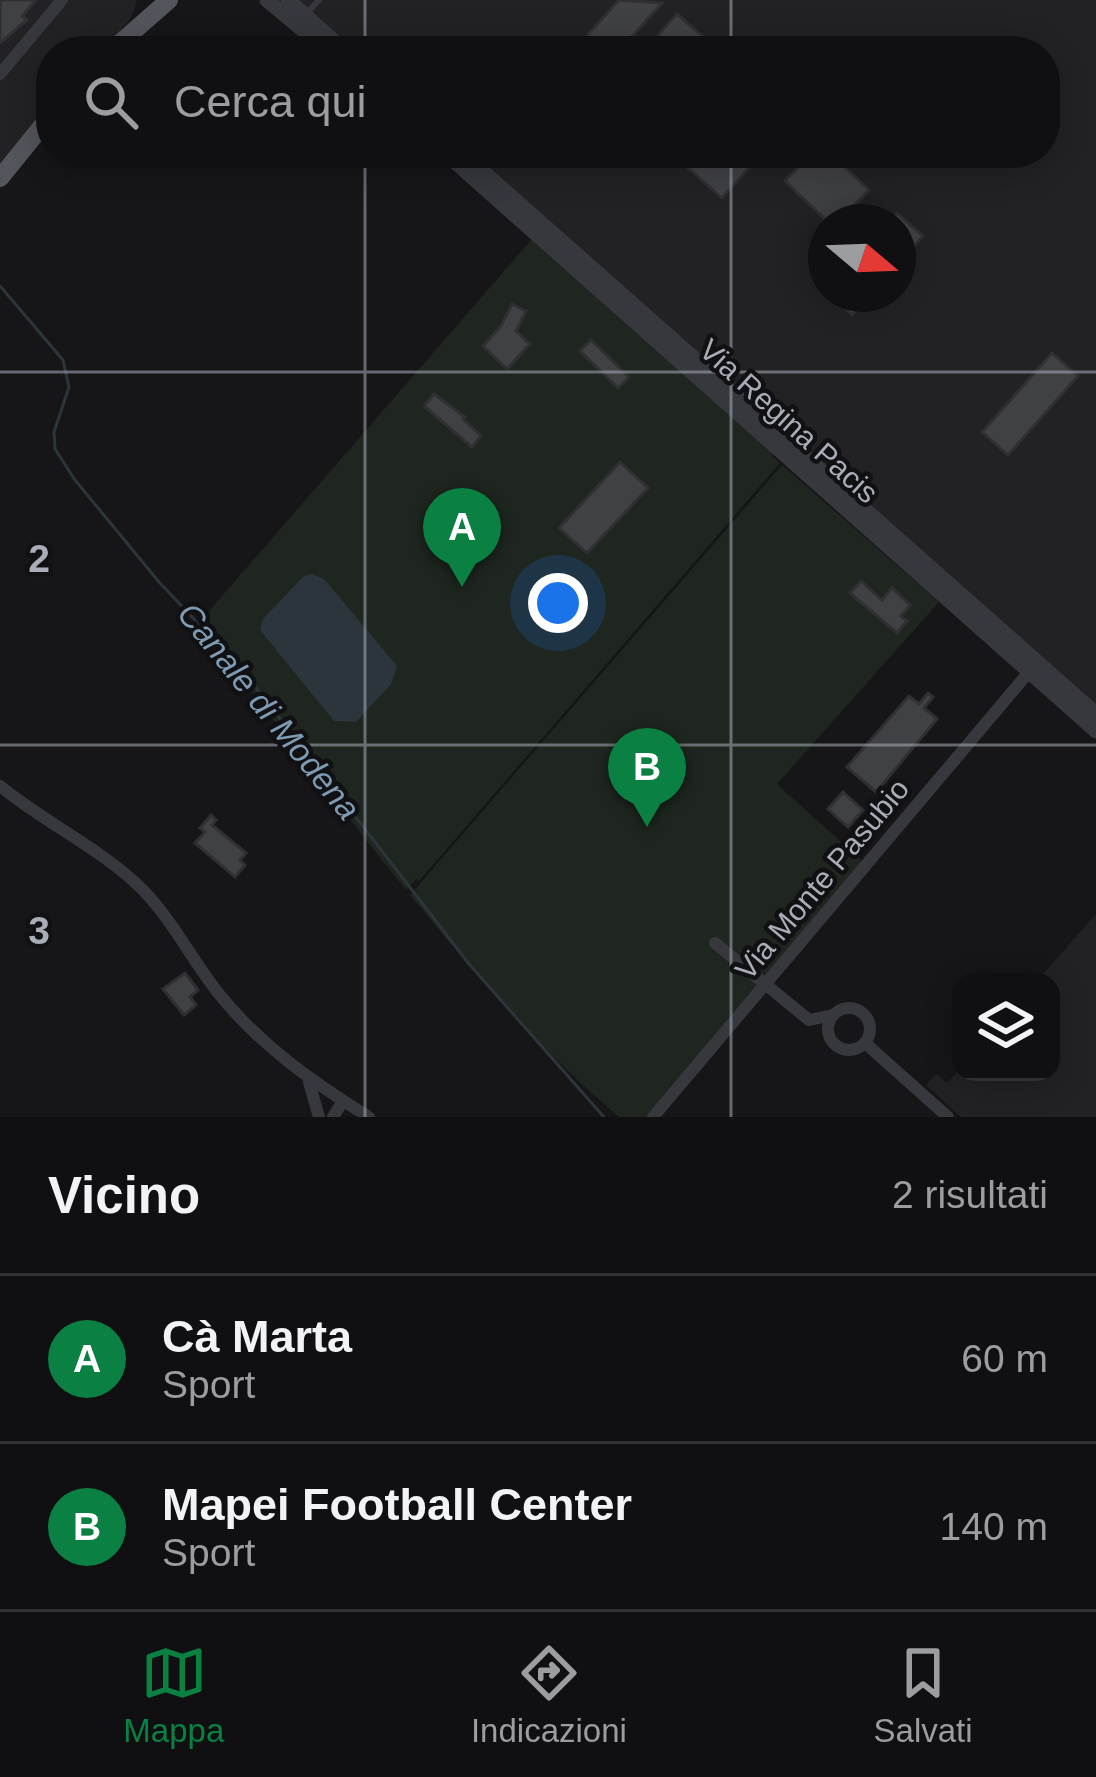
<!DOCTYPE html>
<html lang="it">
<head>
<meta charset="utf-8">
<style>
  body { margin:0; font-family:Arial,sans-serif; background:#1e1e20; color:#f1f3f6 }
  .controls { position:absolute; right:36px; bottom:36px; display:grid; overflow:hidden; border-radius:24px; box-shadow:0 6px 30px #0003 }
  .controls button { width:108px; height:108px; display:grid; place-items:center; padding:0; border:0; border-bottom:3px solid #303032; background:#101012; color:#f1f3f6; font:60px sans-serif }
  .compass { position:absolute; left:808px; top:204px; width:108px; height:108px; border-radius:50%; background:#101012; box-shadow:0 6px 30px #0003; rotate:109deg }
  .you { position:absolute; left:558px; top:603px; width:42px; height:42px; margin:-30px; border:9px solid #fff; border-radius:50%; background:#1a73e8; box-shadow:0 0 0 18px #1a73e833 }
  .badge { display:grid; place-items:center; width:78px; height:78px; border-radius:50%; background:#0b8043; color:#fff; font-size:39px; font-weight:700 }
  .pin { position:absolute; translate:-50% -99px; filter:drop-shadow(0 3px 6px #0008) }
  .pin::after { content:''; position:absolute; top:63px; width:42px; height:36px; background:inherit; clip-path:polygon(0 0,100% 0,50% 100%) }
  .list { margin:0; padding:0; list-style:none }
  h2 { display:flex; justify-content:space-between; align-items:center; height:156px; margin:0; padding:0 48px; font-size:51px }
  h2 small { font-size:39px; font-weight:400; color:#9c9d9f }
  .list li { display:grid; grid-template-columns:78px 1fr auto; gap:36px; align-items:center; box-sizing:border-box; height:168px; padding:0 48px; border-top:3px solid #303032 }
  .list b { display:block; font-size:45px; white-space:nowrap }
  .list p { margin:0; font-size:39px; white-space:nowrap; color:#9c9d9f }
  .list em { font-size:39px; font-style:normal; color:#9c9d9f }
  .icon { flex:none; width:66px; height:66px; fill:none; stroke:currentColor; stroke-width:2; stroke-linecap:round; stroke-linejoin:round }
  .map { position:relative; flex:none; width:1096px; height:1117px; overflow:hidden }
  .search { position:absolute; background:#101012; box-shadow:0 6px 30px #0003; left:36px; right:36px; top:36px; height:132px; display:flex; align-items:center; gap:30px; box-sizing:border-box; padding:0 42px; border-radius:48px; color:#9c9d9f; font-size:45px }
  .sheet { height:492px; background:#101012 }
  nav { display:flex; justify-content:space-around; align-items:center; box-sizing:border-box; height:168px; border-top:3px solid #303032; background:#101012; font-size:33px; color:#9c9d9f }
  nav a { display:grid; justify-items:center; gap:6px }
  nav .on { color:#0b8043 }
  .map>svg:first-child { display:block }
</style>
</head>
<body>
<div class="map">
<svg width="1096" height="1117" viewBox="0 0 1096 1117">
  <rect width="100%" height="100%" fill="#161618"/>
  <!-- built -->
  <g fill="#222225" fill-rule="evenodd">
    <polygon points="0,0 137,0 131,18 104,51 51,51 51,111 0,173"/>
    <path d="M296,0H1096V708L469,153H1045V51H354ZM826,222H898V294H826Z"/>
    <polygon points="1096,914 1096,1117 961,1117 926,1085 936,1074 947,1083 961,1068 961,1072 1051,1072 1051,982 1036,982"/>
  </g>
  <!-- green -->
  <g fill="#1e261f">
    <path d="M531,240L557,250L764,429L773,457L780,463L419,881L416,879L406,890C335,803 270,710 196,626Z"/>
    <path d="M782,465L939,602L777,784L871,869L660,1117H619C541,1051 475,974 410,895Z"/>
  </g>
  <!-- water -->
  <polygon fill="#2c353c" points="312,574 324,579 397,666 391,684 356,722 334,721 260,630 263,619 304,576"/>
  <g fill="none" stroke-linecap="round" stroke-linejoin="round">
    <!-- stream -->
    <polyline stroke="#2c353c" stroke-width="3" points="0,286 63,360 69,387 54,432 55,449 75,480 159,582 244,672 469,964 604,1117"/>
  </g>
  <!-- building -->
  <g fill="#404145" stroke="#303034" stroke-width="3">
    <polygon points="0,0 36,0 22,16 27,20 0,43"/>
    <polygon points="619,0 662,3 619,51 573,51"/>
    <polygon points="677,14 702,36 689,51 644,51"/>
    <polygon points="671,153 762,153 722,198"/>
    <polygon points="811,153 830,153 869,190 838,222 828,222 785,181"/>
    <polygon points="897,213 923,236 898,264 898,222 889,222"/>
    <polygon points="829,294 871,294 852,315"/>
    <polygon points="512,304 526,311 516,331 530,344 507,369 483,346 501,326"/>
    <polygon points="591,340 629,377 618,388 580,351"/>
    <polygon points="1052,353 1078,376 1008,455 982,432"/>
    <polygon points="434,394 465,417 463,419 481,436 472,447 424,406"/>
    <polygon points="620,462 648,488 587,553 559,528"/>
    <polygon points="861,581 882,600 892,588 910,605 901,616 907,621 897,633 850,593"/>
    <polygon points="928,693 933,697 924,708 937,719 876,792 847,767 909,696 919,704"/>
    <polygon points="843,792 863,810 848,827 828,809"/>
    <polygon points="211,815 216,820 212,825 246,853 240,860 245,865 235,877 195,843 205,832 200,828"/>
    <polygon points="185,973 198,990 190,997 196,1005 184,1015 163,989"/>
  </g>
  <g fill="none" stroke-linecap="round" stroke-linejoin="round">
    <!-- service -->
    <polyline stroke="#37383d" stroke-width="6" points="305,15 319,0"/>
    <!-- minor -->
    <g stroke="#37383d" stroke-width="12">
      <polyline points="0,74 62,0"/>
      <path d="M0,786C45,823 102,849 143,890C173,921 192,960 219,994C261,1046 314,1083 369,1117"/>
      <polyline points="715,943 809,1020 833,1015"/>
      <circle cx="849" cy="1029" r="21"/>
      <polyline points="865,1043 948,1117"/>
      <polyline points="309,1082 319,1117"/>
      <polyline points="333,1117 343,1101"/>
      <polyline points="653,1117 1029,672"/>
    </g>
    <!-- tertiary -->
    <g stroke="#37383d" stroke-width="15">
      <polyline points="267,0 328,51"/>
      <polyline points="288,0 345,51"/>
      <polyline points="445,153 1096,731"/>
      <polyline points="462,153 1096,714"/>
    </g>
    <!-- primary -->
    <g stroke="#53555c" stroke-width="18">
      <polyline points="111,51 169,0"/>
      <polyline points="0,178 51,115"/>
    </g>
  </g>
  <!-- grid -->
  <path fill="none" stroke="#a8adb8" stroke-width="3" stroke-opacity="0.55" d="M365,0V51M731,0V51M365,153V1117M731,153V1117M0,372H1096M0,745H1096"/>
  <g text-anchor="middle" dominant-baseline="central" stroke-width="9" stroke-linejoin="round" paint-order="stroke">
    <!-- street labels -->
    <g font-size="30" fill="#a8adb8" stroke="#111113">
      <text transform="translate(789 421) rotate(42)">Via Regina Pacis</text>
      <text transform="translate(822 879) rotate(-50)">Via Monte Pasubio</text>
    </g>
    <!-- water labels -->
    <g font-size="33" font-style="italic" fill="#7f9bb3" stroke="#111113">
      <text transform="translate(269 711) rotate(51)">Canale di Modena</text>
    </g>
  </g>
  <g font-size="39" text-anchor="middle" font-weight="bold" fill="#a8adb8" stroke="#111113" stroke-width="9" stroke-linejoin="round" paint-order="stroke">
    <text x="39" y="572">2</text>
    <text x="39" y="944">3</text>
  </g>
</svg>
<div class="controls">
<button><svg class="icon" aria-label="layers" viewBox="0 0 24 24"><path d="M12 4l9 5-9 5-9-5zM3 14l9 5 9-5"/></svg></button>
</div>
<svg class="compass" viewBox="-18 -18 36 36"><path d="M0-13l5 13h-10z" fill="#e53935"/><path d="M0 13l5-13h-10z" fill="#9c9d9f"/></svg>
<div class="you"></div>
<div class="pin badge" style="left:462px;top:587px">A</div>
<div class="pin badge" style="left:647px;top:827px">B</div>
<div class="search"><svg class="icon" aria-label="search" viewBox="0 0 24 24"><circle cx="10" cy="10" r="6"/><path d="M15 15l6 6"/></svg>Cerca qui</div>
</div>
<section class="sheet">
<h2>Vicino<small>2 risultati</small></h2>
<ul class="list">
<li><span class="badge">A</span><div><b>Cà Marta</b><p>Sport</p></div><em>60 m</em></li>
<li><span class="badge">B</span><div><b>Mapei Football Center</b><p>Sport</p></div><em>140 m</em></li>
</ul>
</section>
<nav>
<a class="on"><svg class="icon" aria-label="map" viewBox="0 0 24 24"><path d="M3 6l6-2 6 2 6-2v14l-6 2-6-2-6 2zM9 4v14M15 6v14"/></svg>Mappa</a>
<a><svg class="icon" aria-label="directions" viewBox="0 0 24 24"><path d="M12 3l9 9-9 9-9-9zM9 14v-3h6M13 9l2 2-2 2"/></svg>Indicazioni</a>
<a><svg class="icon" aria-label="saved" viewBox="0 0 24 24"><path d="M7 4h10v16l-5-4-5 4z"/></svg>Salvati</a>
</nav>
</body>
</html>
